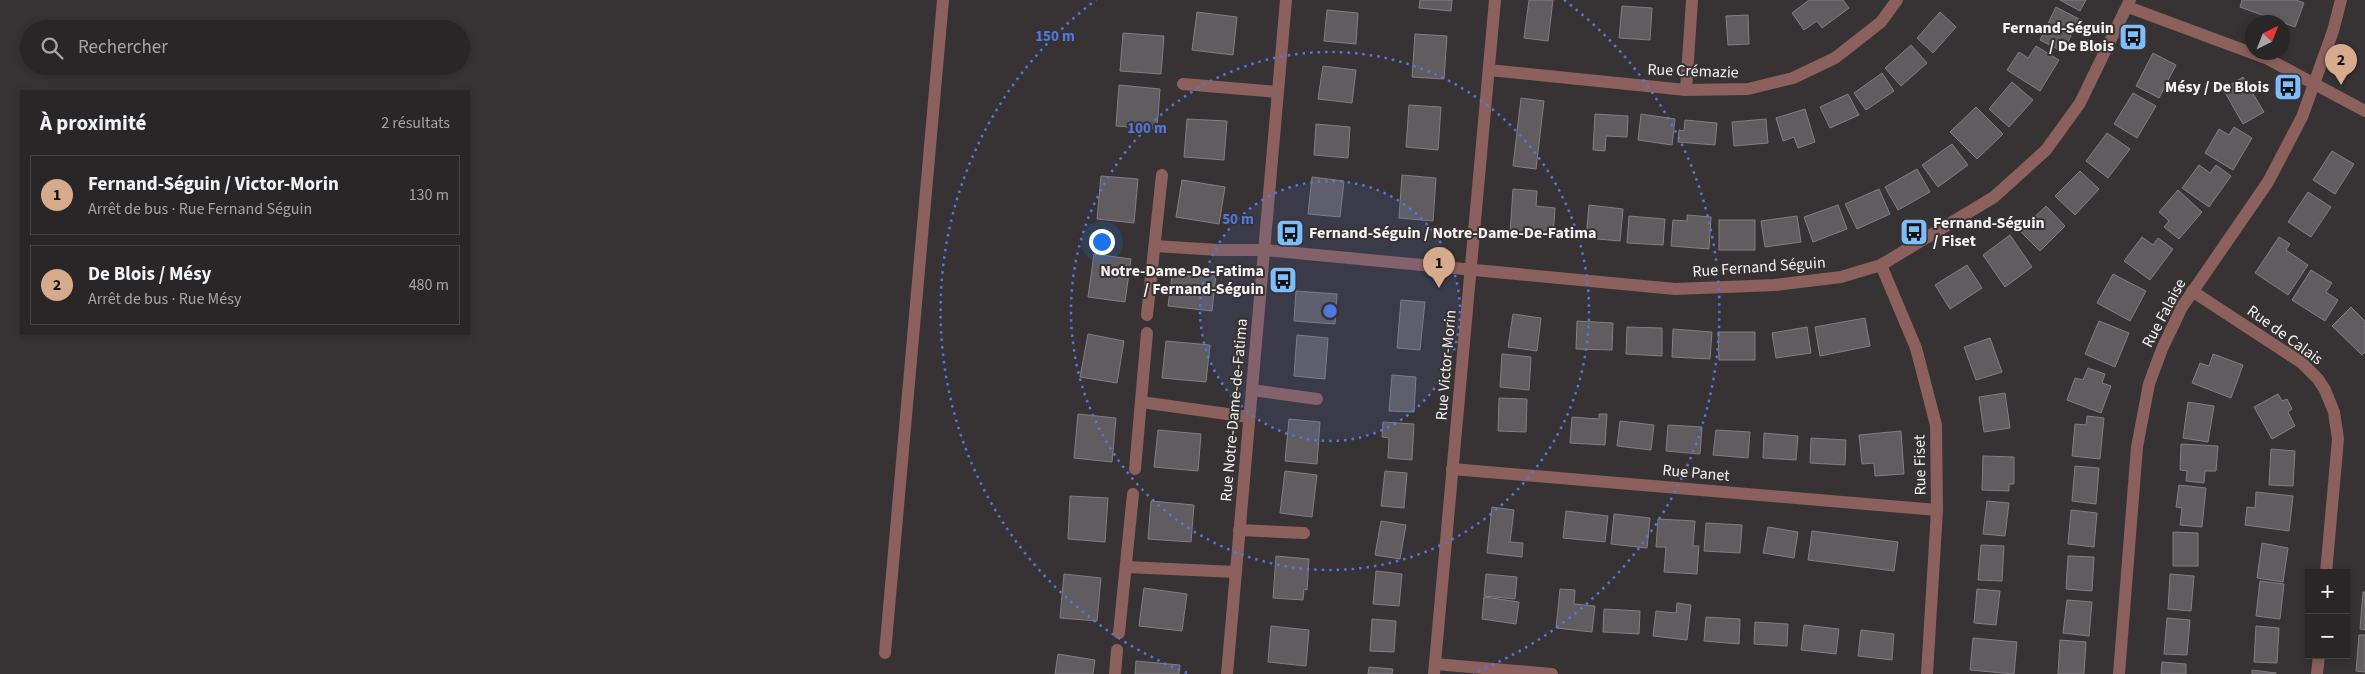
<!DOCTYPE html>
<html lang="fr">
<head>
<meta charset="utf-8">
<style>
  body { margin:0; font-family:"Source Sans 3",sans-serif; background:#353233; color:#f1f3f6 }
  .controls { position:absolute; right:15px; bottom:15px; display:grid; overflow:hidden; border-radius:0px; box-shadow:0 2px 8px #0003 }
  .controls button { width:45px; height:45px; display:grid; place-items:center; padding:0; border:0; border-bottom:1px solid #454344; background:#292627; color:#f1f3f6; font:25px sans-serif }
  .compass { position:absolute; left:2245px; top:15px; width:45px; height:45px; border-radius:50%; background:#292627; box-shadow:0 2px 8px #0003; rotate:43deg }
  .you { position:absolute; left:1101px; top:241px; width:18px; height:18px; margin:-12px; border:4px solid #fff; border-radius:50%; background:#1a73e8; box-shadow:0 0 0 8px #1a73e833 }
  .badge { display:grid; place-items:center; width:32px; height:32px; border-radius:50%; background:#d6ab8b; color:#111; font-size:16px; font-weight:700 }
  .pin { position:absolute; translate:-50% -41px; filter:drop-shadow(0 1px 2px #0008) }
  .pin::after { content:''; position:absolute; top:26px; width:18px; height:15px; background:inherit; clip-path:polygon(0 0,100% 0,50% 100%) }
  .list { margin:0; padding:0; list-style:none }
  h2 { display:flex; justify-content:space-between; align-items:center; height:65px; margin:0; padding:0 20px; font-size:21px }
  h2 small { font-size:16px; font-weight:400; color:#a5a5a7 }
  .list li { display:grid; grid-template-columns:32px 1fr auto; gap:15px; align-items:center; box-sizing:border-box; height:80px; margin:0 10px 10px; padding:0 10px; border:1px solid #454344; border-radius:0px }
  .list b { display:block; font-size:19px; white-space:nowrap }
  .list p { margin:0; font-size:16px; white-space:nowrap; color:#a5a5a7 }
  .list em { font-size:16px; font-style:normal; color:#a5a5a7 }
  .icon { flex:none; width:28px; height:28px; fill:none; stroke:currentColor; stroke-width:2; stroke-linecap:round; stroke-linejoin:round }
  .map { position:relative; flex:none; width:2365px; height:674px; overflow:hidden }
  .search { position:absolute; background:#292627; box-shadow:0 2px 8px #0003; left:20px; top:20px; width:450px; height:55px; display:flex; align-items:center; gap:12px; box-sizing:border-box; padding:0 18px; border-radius:28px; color:#a5a5a7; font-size:19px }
  .panel { position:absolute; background:#292627; box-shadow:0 2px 8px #0003; left:20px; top:90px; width:450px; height:245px; border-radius:0px }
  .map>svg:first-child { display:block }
</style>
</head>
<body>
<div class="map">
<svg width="2365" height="674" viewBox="0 0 2365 674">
  <rect width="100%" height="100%" fill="#373334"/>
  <!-- building -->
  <g fill="#605c5f" stroke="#827e81">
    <polygon points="1420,0 1452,0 1451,11 1419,8"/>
    <polygon points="1529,0 1553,0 1548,41 1524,38"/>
    <polygon points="1809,0 1843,0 1849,8 1822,28 1817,21 1804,30 1792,13"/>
    <polygon points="2060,0 2086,0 2080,11"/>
    <polygon points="2242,0 2296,0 2304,3 2295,27 2240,7"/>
    <polygon points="1622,6 1652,8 1650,40 1619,38"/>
    <polygon points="2056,7 2079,19 2063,52 2040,40"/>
    <polygon points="1327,10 1358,13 1356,44 1324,41"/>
    <polygon points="1197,12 1237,17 1233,55 1192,50"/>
    <polygon points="1940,12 1956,27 1933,53 1917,38"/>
    <polygon points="1748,15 1749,44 1728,45 1726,16"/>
    <polygon points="1123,33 1164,36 1161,74 1120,71"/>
    <polygon points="1415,34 1447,36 1444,79 1412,77"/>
    <polygon points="1911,45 1927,63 1901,86 1885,68"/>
    <polygon points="2036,46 2059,60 2040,91 2007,70 2019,52 2028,58"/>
    <polygon points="2153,53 2176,65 2159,98 2136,86"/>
    <polygon points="1323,66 1356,70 1352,103 1318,99"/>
    <polygon points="1882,73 1894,91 1866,110 1854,93"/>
    <polygon points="2243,77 2264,112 2243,124 2223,89"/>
    <polygon points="2012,82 2033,100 2009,127 1989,109"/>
    <polygon points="1119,85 1160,89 1157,129 1116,126"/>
    <polygon points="2133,93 2156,106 2137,138 2114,124"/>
    <polygon points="1848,94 1859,115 1830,128 1820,107"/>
    <polygon points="1521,98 1544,101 1536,169 1513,166"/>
    <polygon points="1409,105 1441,107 1438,150 1406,147"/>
    <polygon points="1976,107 2003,134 1977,159 1950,132"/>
    <polygon points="1805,109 1815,142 1798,148 1794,137 1783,141 1776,118"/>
    <polygon points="1595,114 1628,116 1627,137 1606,136 1605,151 1593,150"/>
    <polygon points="1641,114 1675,119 1672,145 1638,140"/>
    <polygon points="1187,119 1227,121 1224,160 1184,157"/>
    <polygon points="1766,119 1768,143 1734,146 1732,122"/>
    <polygon points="1685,120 1717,123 1715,145 1678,142 1679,130 1684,131"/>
    <polygon points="1316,124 1350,127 1348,158 1314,155"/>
    <polygon points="2234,127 2252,138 2233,170 2205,153 2219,129 2229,135"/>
    <polygon points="2107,133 2130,149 2108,178 2086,161"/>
    <polygon points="1952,144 1968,165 1938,187 1922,165"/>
    <polygon points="2332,151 2354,164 2335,194 2313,180"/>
    <polygon points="2199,165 2210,173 2216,165 2231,176 2209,207 2182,188"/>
    <polygon points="1917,169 1930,192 1898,210 1885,187"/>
    <polygon points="2080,171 2099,189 2075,215 2055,196"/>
    <polygon points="1402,175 1436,178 1433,221 1399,218"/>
    <polygon points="1101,176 1138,179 1134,223 1097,219"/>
    <polygon points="1312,177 1344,181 1340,217 1308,214"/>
    <polygon points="1182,180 1225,187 1219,224 1176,217"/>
    <polygon points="1513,189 1537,191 1536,206 1555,208 1553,237 1510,234"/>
    <polygon points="1879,189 1890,214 1857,229 1845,204"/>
    <polygon points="2178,190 2202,212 2179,239 2164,227 2169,221 2159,212"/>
    <polygon points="2308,192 2331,207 2311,237 2288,222"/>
    <polygon points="1589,205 1623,209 1620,241 1586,238"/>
    <polygon points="1838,205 1847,229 1813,242 1804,217"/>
    <polygon points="2046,206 2065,226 2040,251 2020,231"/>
    <polygon points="1687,215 1711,217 1709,249 1671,246 1673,220 1687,221"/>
    <polygon points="1629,216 1665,219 1663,245 1627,243"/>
    <polygon points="1797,216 1801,242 1765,247 1761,221"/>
    <rect x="1719" y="220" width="36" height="30"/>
    <polygon points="2010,235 2032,267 2005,287 1983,255"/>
    <polygon points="2142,237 2153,245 2158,238 2173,249 2150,280 2124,261"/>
    <polygon points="2279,237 2290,244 2286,250 2308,265 2288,295 2255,273"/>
    <polygon points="1094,254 1131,259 1125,302 1088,297"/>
    <polygon points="1967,265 1982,288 1950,309 1935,285"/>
    <polygon points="1173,269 1216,275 1212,311 1168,306"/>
    <polygon points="2311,270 2332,283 2326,292 2338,300 2325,321 2292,300"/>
    <polygon points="2113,274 2146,291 2130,321 2097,303"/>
    <polygon points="1296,291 1337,294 1335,324 1294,321"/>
    <polygon points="1401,300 1425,302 1420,350 1397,348"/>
    <polygon points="2351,307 2365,321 2365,352 2362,355 2332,326"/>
    <polygon points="1513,314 1541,318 1537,351 1508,347"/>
    <polygon points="1865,318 1870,346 1820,356 1815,327"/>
    <polygon points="1577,321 1613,323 1612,350 1576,349"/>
    <polygon points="2099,321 2129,333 2115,367 2085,354"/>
    <polygon points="1627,327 1662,328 1662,356 1626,354"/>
    <polygon points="1807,327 1811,353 1776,358 1772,333"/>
    <polygon points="1673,329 1712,332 1710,359 1672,357"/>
    <polygon points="1718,332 1755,332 1755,360 1719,360"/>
    <polygon points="1088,334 1124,341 1117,383 1080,377"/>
    <polygon points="1297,335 1328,338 1325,379 1294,376"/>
    <polygon points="1990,338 2002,372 1976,380 1964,347"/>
    <polygon points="1166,341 1210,345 1206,382 1162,378"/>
    <polygon points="1502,354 1531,357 1529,390 1500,387"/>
    <polygon points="2213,354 2243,365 2231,398 2192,383 2200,363 2209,366"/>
    <polygon points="2088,368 2105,374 2102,383 2111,386 2101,413 2067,400 2075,378 2083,380"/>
    <polygon points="1392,375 1416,377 1414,412 1389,411"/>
    <polygon points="2005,393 2010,428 1984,432 1979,397"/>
    <polygon points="2278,394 2282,401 2287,399 2292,409 2288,412 2295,426 2272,439 2254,407"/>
    <polygon points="1499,398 1527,399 1526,432 1498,431"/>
    <polygon points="2188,402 2214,406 2208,442 2183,438"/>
    <polygon points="1078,414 1116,418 1112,462 1074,458"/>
    <polygon points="1599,414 1607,414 1605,445 1570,443 1572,417 1599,419"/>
    <polygon points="2087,416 2104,418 2100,459 2072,456 2075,424 2086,425"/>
    <polygon points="1289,419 1320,422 1317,464 1285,461"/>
    <polygon points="1620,421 1654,425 1651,450 1617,446"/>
    <polygon points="1383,422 1414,424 1412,460 1388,458 1389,438 1382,437"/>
    <polygon points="1668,425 1702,427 1700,454 1666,451"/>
    <polygon points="1158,430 1201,434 1198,471 1154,467"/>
    <polygon points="1716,430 1750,432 1748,458 1713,455"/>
    <polygon points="1901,431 1904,474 1875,476 1874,463 1862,464 1859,435"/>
    <polygon points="1764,433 1798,436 1796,460 1763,458"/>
    <polygon points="1811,438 1846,440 1845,465 1810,463"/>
    <polygon points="2181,444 2218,446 2216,471 2205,471 2204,483 2186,481 2187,471 2180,470"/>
    <polygon points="2271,449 2295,451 2293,486 2269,485"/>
    <polygon points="1983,456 2014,457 2014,484 2009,484 2009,491 1982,490"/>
    <polygon points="2075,466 2099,468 2096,504 2072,501"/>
    <polygon points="1285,471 1317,475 1312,517 1280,513"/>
    <polygon points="1385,471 1407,473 1404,508 1381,506"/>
    <polygon points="2179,485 2206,488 2202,527 2180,525 2182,508 2176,507"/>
    <polygon points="2256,492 2293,496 2289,531 2245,525 2247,507 2255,508"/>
    <polygon points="1070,496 1108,498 1105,542 1068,539"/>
    <polygon points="1151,501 1194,505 1191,542 1148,539"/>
    <polygon points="1987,501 2009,503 2005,536 1983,534"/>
    <polygon points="1492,507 1514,510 1510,542 1523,543 1522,557 1487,553"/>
    <polygon points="2071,510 2097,513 2094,547 2068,544"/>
    <polygon points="1566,511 1608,516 1605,542 1563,538"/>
    <polygon points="1614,514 1650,518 1647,548 1611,544"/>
    <polygon points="1658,519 1695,521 1693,546 1699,546 1697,574 1664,572 1666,547 1656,547"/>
    <polygon points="1381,521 1406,525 1400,559 1375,555"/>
    <polygon points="1706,523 1742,525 1740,553 1704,551"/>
    <polygon points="1768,527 1798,532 1794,558 1763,553"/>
    <polygon points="1812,531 1898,542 1894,571 1808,560"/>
    <polygon points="2173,532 2198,533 2198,566 2173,566"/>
    <polygon points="2262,543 2288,548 2283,582 2257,578"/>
    <polygon points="1981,545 2004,546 2002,581 1978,580"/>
    <polygon points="1276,556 1309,559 1307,590 1304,589 1303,600 1273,598"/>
    <polygon points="2068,556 2094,557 2092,591 2066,589"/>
    <polygon points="1376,571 1402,574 1399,606 1373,604"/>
    <polygon points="1064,574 1101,578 1097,621 1060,618"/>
    <polygon points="1486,574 1517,577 1515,599 1484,596"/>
    <polygon points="2170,574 2194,576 2191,611 2168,609"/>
    <polygon points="2260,581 2284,584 2280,619 2256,616"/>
    <polygon points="1144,588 1187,594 1182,631 1139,626"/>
    <polygon points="1560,589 1575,590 1574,604 1595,606 1592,632 1556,628"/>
    <polygon points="1977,589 2000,591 1996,625 1974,623"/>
    <polygon points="2363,592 2365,592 2365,630 2360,629"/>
    <polygon points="1484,597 1519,602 1516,624 1482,619"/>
    <polygon points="2067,600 2092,602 2089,636 2063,633"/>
    <polygon points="1677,603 1691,605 1687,640 1653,636 1656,611 1676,613"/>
    <polygon points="1604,609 1640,611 1639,634 1603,632"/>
    <polygon points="1706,617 1740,619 1739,644 1704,641"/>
    <polygon points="2167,618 2190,620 2187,655 2164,654"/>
    <polygon points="1372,619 1396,621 1394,652 1370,651"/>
    <polygon points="1755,622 1788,624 1787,646 1754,644"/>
    <polygon points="1804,625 1839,629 1836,654 1801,650"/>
    <polygon points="1271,626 1309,630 1306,666 1268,662"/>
    <polygon points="2256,626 2279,628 2277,663 2254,662"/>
    <polygon points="1861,630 1894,634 1892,660 1858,656"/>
    <polygon points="2359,635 2365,635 2365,672 2356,671"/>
    <polygon points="1973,638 2017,642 2014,674 1970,670"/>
    <polygon points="2060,640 2086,642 2084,674 2058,674"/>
    <polygon points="1058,654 1095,660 1093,674 1055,674"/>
    <polygon points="1136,661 1180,665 1179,674 1135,674"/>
    <polygon points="2162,662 2186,664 2186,674 2161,674"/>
    <polygon points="1369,667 1393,669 1392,674 1368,674"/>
    <polygon points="2252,670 2276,673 2276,674 2252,674"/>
  </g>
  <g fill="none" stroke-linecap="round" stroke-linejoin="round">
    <!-- minor -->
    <g stroke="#8b605d" stroke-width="12">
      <polyline points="2128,7 2268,59 2365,111"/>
      <polyline points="1489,70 1686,90 1748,89 1793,78 1835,58 1881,22 1897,0"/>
      <polyline points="1183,84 1278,92"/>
      <polyline points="1686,90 1692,0"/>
      <polyline points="1155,246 1218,250 1264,250 1675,289 1775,285 1841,277 1881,265 1994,197 2046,150 2080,103 2130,0"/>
      <polyline points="1881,265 1916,348 1936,425 1937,510 1927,674"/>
      <polyline points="2192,291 2302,363 2318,379 2325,390 2334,412 2338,439 2326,573"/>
      <polyline points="1147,315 1162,175"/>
      <polyline points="1252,390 1317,399"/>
      <polyline points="1141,402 1249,417"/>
      <polyline points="1135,469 1147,333"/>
      <polyline points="1452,469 1937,510"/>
      <polyline points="1239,530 1304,533"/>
      <polyline points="1126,567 1236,572"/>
      <polyline points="1119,633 1133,494"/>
      <polyline points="885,653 943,0"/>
      <polyline points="1435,664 1552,674"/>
      <polyline points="1115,674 1117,650"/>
      <polyline points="1227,674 1286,0"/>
      <polyline points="1434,674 1495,0"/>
      <polyline points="2119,674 2137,447 2149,384 2162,349 2182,307 2268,182 2302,117 2333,31 2341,0"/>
      <polyline points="2317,674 2319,655"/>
    </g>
  </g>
  <!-- distance rings -->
  <circle cx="1330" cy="311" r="130" fill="#5377df" fill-opacity=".12"/>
  <g fill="none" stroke="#5377df" stroke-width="2.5" stroke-dasharray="2.5 5">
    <circle cx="1330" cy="311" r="130"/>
    <circle cx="1330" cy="311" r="259"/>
    <path d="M1187 673A389 389 0 0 1 1096 0M1564 0A389 389 0 0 1 1473 673"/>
  </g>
  <!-- icons -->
  <defs>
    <symbol id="bus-square" viewBox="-11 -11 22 22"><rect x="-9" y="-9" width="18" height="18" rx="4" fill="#7fbdfa" stroke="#373334"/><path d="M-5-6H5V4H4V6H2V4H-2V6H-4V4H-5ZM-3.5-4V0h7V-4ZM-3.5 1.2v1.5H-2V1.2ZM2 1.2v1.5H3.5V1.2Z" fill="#111"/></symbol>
  </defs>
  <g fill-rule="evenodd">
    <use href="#bus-square" x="2117" y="21" width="32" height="32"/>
    <use href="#bus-square" x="2272" y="71" width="32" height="32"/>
    <use href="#bus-square" x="1898" y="216" width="32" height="32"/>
    <use href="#bus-square" x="1274" y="217" width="32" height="32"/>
    <use href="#bus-square" x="1267" y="264" width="32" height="32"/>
  </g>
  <g text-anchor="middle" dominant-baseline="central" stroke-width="4" stroke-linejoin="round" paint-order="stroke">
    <!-- poi labels -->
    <g font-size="16" font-weight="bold" fill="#f6f3f4" stroke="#373334" text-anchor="end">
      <text x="2114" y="28">Fernand-Séguin<tspan x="2114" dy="18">/ De Blois</tspan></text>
      <text x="2269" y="87">Mésy / De Blois</text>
      <text x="1933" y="223" text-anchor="start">Fernand-Séguin<tspan x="1933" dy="18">/ Fiset</tspan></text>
      <text x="1309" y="233" text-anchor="start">Fernand-Séguin / Notre-Dame-De-Fatima</text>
      <text x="1264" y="271">Notre-Dame-De-Fatima<tspan x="1264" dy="18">/ Fernand-Séguin</tspan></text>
    </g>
    <!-- street labels -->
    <g font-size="16" fill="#f6f3f4" stroke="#373334">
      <text transform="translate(1693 71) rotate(2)">Rue Crémazie</text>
      <text transform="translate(1759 267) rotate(-4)">Rue Fernand Séguin</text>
      <text transform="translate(2164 313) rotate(-62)">Rue Falaise</text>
      <text transform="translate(2285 335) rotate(36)">Rue de Calais</text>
      <text transform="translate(1446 365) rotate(-85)">Rue Victor-Morin</text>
      <text transform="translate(1234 410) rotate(-85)">Rue Notre-Dame-de-Fatima</text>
      <text transform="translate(1920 465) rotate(-91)">Rue Fiset</text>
      <text transform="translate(1696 473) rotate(5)">Rue Panet</text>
    </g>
  </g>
  <circle cx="1330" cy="311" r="8" fill="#5377df" stroke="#373334" stroke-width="2.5"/>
  <g font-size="15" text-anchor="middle" font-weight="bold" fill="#5377df" stroke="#373334" stroke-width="4" stroke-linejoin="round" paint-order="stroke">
    <text x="1055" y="41">150 m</text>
    <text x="1147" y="133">100 m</text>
    <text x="1238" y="224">50 m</text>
  </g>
</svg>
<div class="controls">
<button>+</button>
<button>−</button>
</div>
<svg class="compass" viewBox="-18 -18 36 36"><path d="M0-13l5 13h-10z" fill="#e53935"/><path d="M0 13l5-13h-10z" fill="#a5a5a7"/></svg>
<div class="you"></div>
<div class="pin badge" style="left:1439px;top:288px">1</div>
<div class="pin badge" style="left:2341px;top:85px">2</div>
<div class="search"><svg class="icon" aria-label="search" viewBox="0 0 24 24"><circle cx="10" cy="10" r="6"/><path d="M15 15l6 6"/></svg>Rechercher</div>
<section class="panel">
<h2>À proximité<small>2 résultats</small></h2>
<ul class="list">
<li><span class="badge">1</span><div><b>Fernand-Séguin / Victor-Morin</b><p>Arrêt de bus · Rue Fernand Séguin</p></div><em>130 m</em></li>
<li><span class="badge">2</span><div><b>De Blois / Mésy</b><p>Arrêt de bus · Rue Mésy</p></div><em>480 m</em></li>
</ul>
</section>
</div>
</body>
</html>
